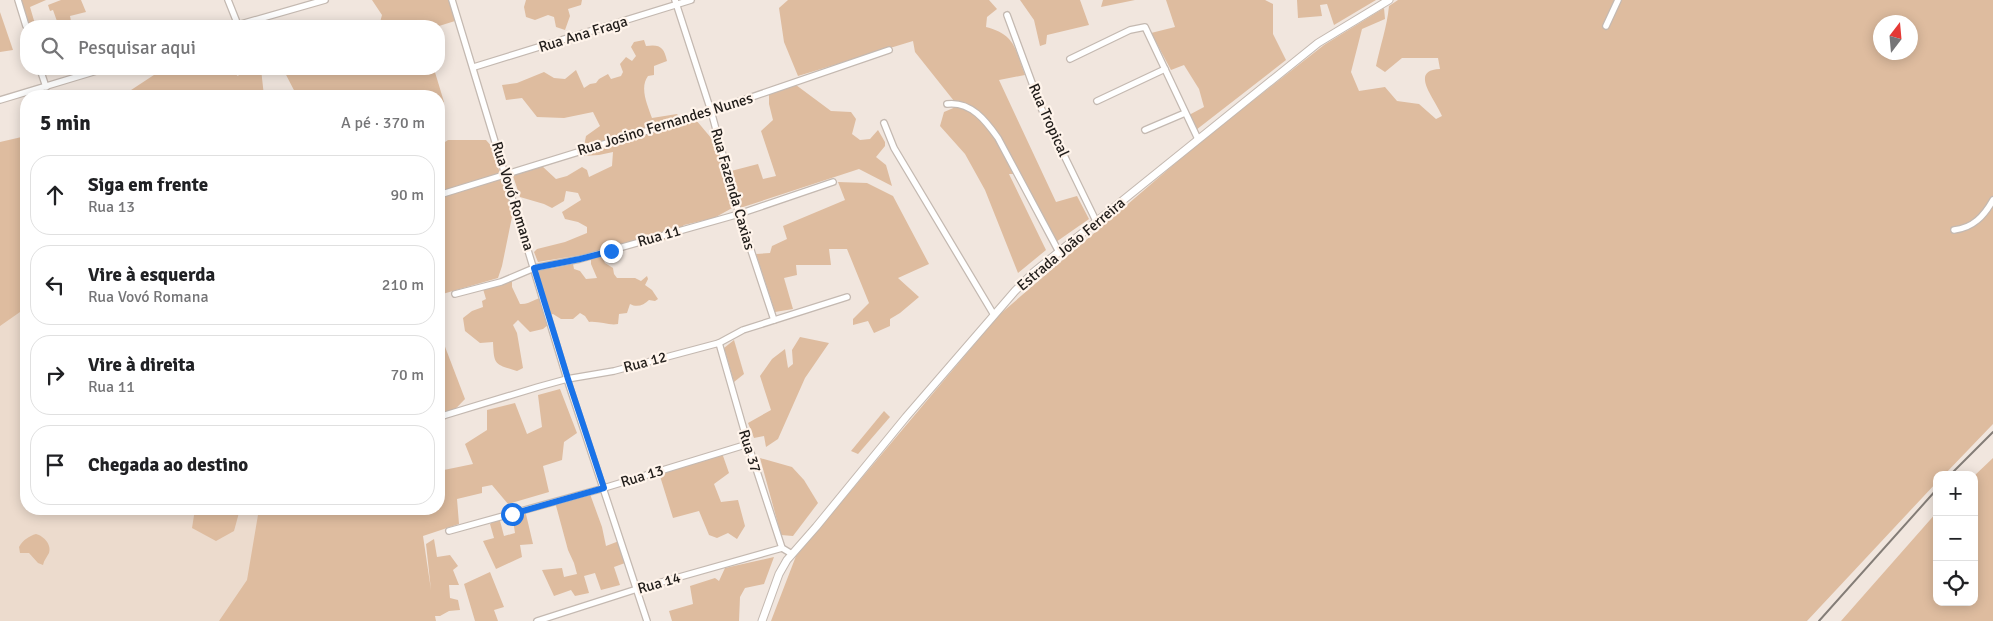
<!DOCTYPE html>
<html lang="pt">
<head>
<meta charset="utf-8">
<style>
  body { margin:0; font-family:Signika,sans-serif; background:#f6f6f6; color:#202124 }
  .controls { position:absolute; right:15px; bottom:15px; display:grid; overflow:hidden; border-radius:10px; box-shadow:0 2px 12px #0003 }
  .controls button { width:45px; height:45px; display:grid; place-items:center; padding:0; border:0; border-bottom:1px solid #e0e0e0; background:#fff; color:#202124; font:25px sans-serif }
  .compass { position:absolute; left:1873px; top:15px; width:45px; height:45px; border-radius:50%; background:#fff; box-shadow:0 2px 12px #0003; rotate:16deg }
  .stop { position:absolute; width:15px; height:15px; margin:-11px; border:4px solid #1a73e8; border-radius:50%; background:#fff }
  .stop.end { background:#1a73e8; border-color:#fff; box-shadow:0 1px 5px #0008 }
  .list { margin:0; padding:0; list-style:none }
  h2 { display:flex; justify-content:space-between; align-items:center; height:65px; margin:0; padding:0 20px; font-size:21px }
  h2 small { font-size:16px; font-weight:400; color:#757577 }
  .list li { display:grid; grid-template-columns:32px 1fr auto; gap:15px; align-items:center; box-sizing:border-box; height:80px; margin:0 10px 10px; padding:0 10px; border:1px solid #e0e0e0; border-radius:20px }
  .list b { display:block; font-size:19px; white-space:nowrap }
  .list p { margin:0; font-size:16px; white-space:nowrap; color:#757577 }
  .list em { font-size:16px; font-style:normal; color:#757577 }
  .icon { flex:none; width:28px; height:28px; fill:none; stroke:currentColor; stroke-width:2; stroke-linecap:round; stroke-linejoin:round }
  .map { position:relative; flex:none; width:1993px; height:621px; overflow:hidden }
  .search { position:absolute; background:#fff; box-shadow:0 2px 12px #0003; left:20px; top:20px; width:425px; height:55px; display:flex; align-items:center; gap:12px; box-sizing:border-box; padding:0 18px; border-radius:20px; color:#757577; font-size:19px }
  .panel { position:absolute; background:#fff; box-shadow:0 2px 12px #0003; left:20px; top:90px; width:425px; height:425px; border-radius:20px }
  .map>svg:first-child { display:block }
</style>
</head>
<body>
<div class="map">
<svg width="1993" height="621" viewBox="0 0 1993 621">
  <rect width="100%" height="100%" fill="#f1e6de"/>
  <!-- built -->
  <polygon fill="#ecdbcd" points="26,275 26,509 381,509 385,621 0,621 0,281"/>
  <!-- green -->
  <g fill="#debc9f" fill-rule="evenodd">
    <polygon points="21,0 46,0 30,7 35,24 30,26"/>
    <polygon points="61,0 81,0 86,12 70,16 72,26 53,26 58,24 53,10 50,11 48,5"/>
    <polygon points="372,0 450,0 455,21 439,26 379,26 382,15"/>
    <polygon points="526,0 582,0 581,5 568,9 570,16 565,30 556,27 554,17 548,15 535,20 526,17 524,7"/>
    <path d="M788,0H989L997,9L987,17L986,27C1016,35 1015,49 1025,75L999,80L1056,202L1077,196L1089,219L1056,242L1020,174H1009L1046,250L1018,273L985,190L965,154L940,126L944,112L958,106L915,52L913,41L798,76L784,42L779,8Z"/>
    <polygon points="1020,0 1080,0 1089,25 1047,35 1046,44 1040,46 1034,20"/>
    <polygon points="1103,0 1135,0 1101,7"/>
    <polygon points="1166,0 1265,0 1273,4 1273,34 1286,60 1196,130 1189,115 1204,107 1199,89 1184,65 1171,70 1151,33 1175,27"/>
    <polygon points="1297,0 1376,0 1334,25 1327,4 1320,5 1322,16 1298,18"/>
    <path d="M1398,0H1993V424L1944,475H1937V482L1807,621H771L796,556L999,315L1200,142L1324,45L1384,8L1385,19L1362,29L1351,72L1359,91L1385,87L1397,101L1419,104L1436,119L1442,116C1436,100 1408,70 1440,69L1438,58H1402L1385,72L1376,66C1380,46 1387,27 1389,6ZM1880,22H1910V52H1880Z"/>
    <polygon points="0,12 13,50 0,52"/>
    <path d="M644,40L646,46C660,44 664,47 667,61L654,66V75L648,76C639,88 648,106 652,118L677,114L684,123L696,120L717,145L734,207L714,218L684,225L667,240L617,244L593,253L538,262L534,252L537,249L565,242L587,233V227L578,222L565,219L562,212L581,200L578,193L566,191L564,201L552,208L544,204L520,197L513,176L525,171L542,166L556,179L567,176L582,167L587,170L589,177L612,166L613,152L599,155L582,156L586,136L600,126L593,112L564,118L537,117L522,98L506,100L502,85L517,83L544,72L554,78L565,79L576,70L584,88L590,84L596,83L599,79L608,74L611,79L621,76L623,72L620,64L626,57L632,61L636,56L631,47L634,42Z"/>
    <polygon points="163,69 177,72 184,69 228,69 238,76 243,69 261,69 264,96 122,96"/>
    <polygon points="283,69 434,69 444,102 439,117 439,96 297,96"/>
    <polygon points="796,85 831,111 851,112 856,119 852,134 860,140 870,139 878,130 885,142 885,146 876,157 886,165 892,186 859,169 740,208 731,171 758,164 763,179 776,176 761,131 773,120 769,104 769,94"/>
    <polygon points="26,136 26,311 20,312 0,326 0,142"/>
    <polygon points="448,140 486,140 494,149 497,164 513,212 502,266 498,278 439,295 439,142 445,142"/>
    <polygon points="838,182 867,183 893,196 929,264 898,278 919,297 900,313 890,319 890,326 874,333 868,321 853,325 853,319 869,303 847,249 829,249 831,265 796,265 797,275 784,278 793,309 775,312 756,254 770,253 772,246 787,239 783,226 845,200"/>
    <path d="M595,257H602L605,263L613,268L614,274L617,278H635L641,281L647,276L648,279L645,285L652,290L658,299L655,301L649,300C644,305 637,308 630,304L627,313L619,314L618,324C610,326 600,321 589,322L585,316L580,313L573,319H561L553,314L546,315L548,325L543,329L530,332L518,320L513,325L517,333L523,368L517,371C495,364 494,366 493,342L480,343L465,331L463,318L472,311L483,307L482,301L486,299L483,289L505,278L512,282V287L520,304C530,305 536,297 546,297L539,279V271L543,268L551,269L573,264L574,269L580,271L586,279L597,278L591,264V259Z"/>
    <polygon points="439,331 465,399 439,426"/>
    <polygon points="800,337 829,343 805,378 778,439 766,447 764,436 754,438 748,423 771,410 760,376 772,359 785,349 788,368 793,364 792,350"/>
    <polygon points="734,340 744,374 734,382 724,348"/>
    <polygon points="560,389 577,433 564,442 562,460 543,466 549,492 508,504 492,485 482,487 482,493 457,499 459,524 423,536 431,590 426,544 434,539 437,557 450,555 458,566 453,570 459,585 449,585 450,598 458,600 460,610 449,611 440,616 435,616 436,621 219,621 247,580 259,509 439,509 439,471 473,464 465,444 487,430 487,410 515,403 527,434 542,427 538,395"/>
    <polygon points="884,411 890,417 858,454 851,451"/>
    <polygon points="722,453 729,473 714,484 721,502 738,500 745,526 737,539 728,533 717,538 709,535 699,511 673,518 659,473"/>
    <polygon points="760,458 792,467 804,480 818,503 793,536 781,535"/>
    <polygon points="1993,458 1993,621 1841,621 1937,512 1937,602 1974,602 1974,476"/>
    <polygon points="590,494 602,527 606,546 619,541 625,563 614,567 620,585 601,590 595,573 584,576 589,593 575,596 571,590 554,596 542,570 562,568 564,577 577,574 574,563 568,550 555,502"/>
    <polygon points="195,509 240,509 234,531 216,541 192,528"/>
    <polygon points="525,510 533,544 520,545 522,557 496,569 483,541 494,538 490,524 499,517 504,536 515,533 512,514"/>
    <path d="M36,534C44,536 52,545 49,553C47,557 44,560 43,565L38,563L29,553H20L19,547C23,540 29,536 36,534Z"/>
    <polygon points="774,557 764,584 745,588 740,597 739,621 672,621 669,611 693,604 690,586 715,578 719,581 725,568"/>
    <polygon points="490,572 504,607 494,610 498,621 475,621 464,584"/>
  </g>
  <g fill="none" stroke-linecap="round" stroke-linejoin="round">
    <defs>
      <g id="minor">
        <polyline points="18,0 26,26"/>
        <polyline points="228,0 238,25"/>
        <polyline points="452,0 567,379 647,621"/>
        <polyline points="675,0 711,111 739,214 774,320"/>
        <polyline points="1007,15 1042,110 1097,223"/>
        <polyline points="234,26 325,0"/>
        <polyline points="1606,26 1618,0"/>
        <polyline points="1070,59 1130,30 1145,27 1198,139"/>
        <polyline points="474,67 691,0"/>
        <polyline points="40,69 46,87"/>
        <polyline points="0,100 103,69"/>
        <polyline points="1097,101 1165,69"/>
        <path d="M947,104C971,101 986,121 998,138L1059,252"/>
        <polyline points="884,123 894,148 994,315"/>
        <polyline points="1145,130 1185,113"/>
        <polyline points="439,195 711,111 889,50"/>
        <path d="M1954,230C1973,228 1984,216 1993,200"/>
        <polyline points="455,294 501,282 534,268 580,259 739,214 833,182"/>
        <polyline points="719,343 748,444 782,548 792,554"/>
        <polyline points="439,417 538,387 567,379 614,371 719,343 743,330 847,297"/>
        <polyline points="449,531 604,488 748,444"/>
        <polyline points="537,621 637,589 782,548"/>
      </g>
      <polyline id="tertiary" points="762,621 779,574 787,560 816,527 906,417 1015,291 1034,272 1318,43 1389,0"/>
    </defs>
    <!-- minor casing -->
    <use href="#minor" stroke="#c4b9b1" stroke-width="8"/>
    <!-- tertiary casing -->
    <use href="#tertiary" stroke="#c4b9b1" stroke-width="9"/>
    <!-- minor -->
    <use href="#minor" stroke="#fff" stroke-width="5.5"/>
    <!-- tertiary -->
    <use href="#tertiary" stroke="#fff" stroke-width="7"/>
    <!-- rail -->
    <g stroke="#847d77" stroke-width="2">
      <polyline points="1950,475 1993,432"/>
      <polyline points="1819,621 1937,489"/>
    </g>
  </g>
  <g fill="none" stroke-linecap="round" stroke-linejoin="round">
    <!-- route -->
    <polyline stroke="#1a73e8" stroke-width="6" points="512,514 604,488 568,379 534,268 580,259 611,251"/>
  </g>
  <g text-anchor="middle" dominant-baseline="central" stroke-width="4.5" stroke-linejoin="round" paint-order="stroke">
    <!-- street labels -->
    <g font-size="15" fill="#211d1a" stroke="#fff4eb">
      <text transform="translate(583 34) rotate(-17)">Rua Ana Fraga</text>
      <text transform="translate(1049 120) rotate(66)">Rua Tropical</text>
      <text transform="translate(665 124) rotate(-17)">Rua Josino Fernandes Nunes</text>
      <text transform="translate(733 189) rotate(74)">Rua Fazenda Caxias</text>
      <text transform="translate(513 196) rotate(73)">Rua Vovó Romana</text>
      <text transform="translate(659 236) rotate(-16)">Rua 11</text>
      <text transform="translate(1071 244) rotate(-40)">Estrada João Ferreira</text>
      <text transform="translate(645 362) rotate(-15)">Rua 12</text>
      <text transform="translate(750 451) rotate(73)">Rua 37</text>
      <text transform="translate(642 476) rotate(-17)">Rua 13</text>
      <text transform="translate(659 583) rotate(-16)">Rua 14</text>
    </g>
  </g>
</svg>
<div class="controls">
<button>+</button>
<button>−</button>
<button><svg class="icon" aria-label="locate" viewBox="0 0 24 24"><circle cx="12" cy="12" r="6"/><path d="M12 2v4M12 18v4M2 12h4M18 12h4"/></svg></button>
</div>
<svg class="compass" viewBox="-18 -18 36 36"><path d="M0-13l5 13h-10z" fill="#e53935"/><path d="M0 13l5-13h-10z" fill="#757577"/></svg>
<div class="stop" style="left:512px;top:514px"></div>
<div class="stop end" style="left:611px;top:251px"></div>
<div class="search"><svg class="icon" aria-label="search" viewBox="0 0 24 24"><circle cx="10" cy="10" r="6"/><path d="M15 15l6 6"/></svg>Pesquisar aqui</div>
<section class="panel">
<h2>5 min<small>A pé · 370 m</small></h2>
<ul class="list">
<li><svg class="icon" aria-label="ahead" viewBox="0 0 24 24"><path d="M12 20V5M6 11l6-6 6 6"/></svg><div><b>Siga em frente</b><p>Rua 13</p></div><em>90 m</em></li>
<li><svg class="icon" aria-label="left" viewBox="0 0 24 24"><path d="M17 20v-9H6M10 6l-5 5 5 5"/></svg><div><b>Vire à esquerda</b><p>Rua Vovó Romana</p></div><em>210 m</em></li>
<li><svg class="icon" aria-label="right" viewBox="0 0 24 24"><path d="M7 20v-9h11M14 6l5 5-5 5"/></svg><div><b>Vire à direita</b><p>Rua 11</p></div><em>70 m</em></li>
<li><svg class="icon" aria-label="arrive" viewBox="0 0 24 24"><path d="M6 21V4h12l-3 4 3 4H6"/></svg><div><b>Chegada ao destino</b></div></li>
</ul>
</section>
</div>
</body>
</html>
